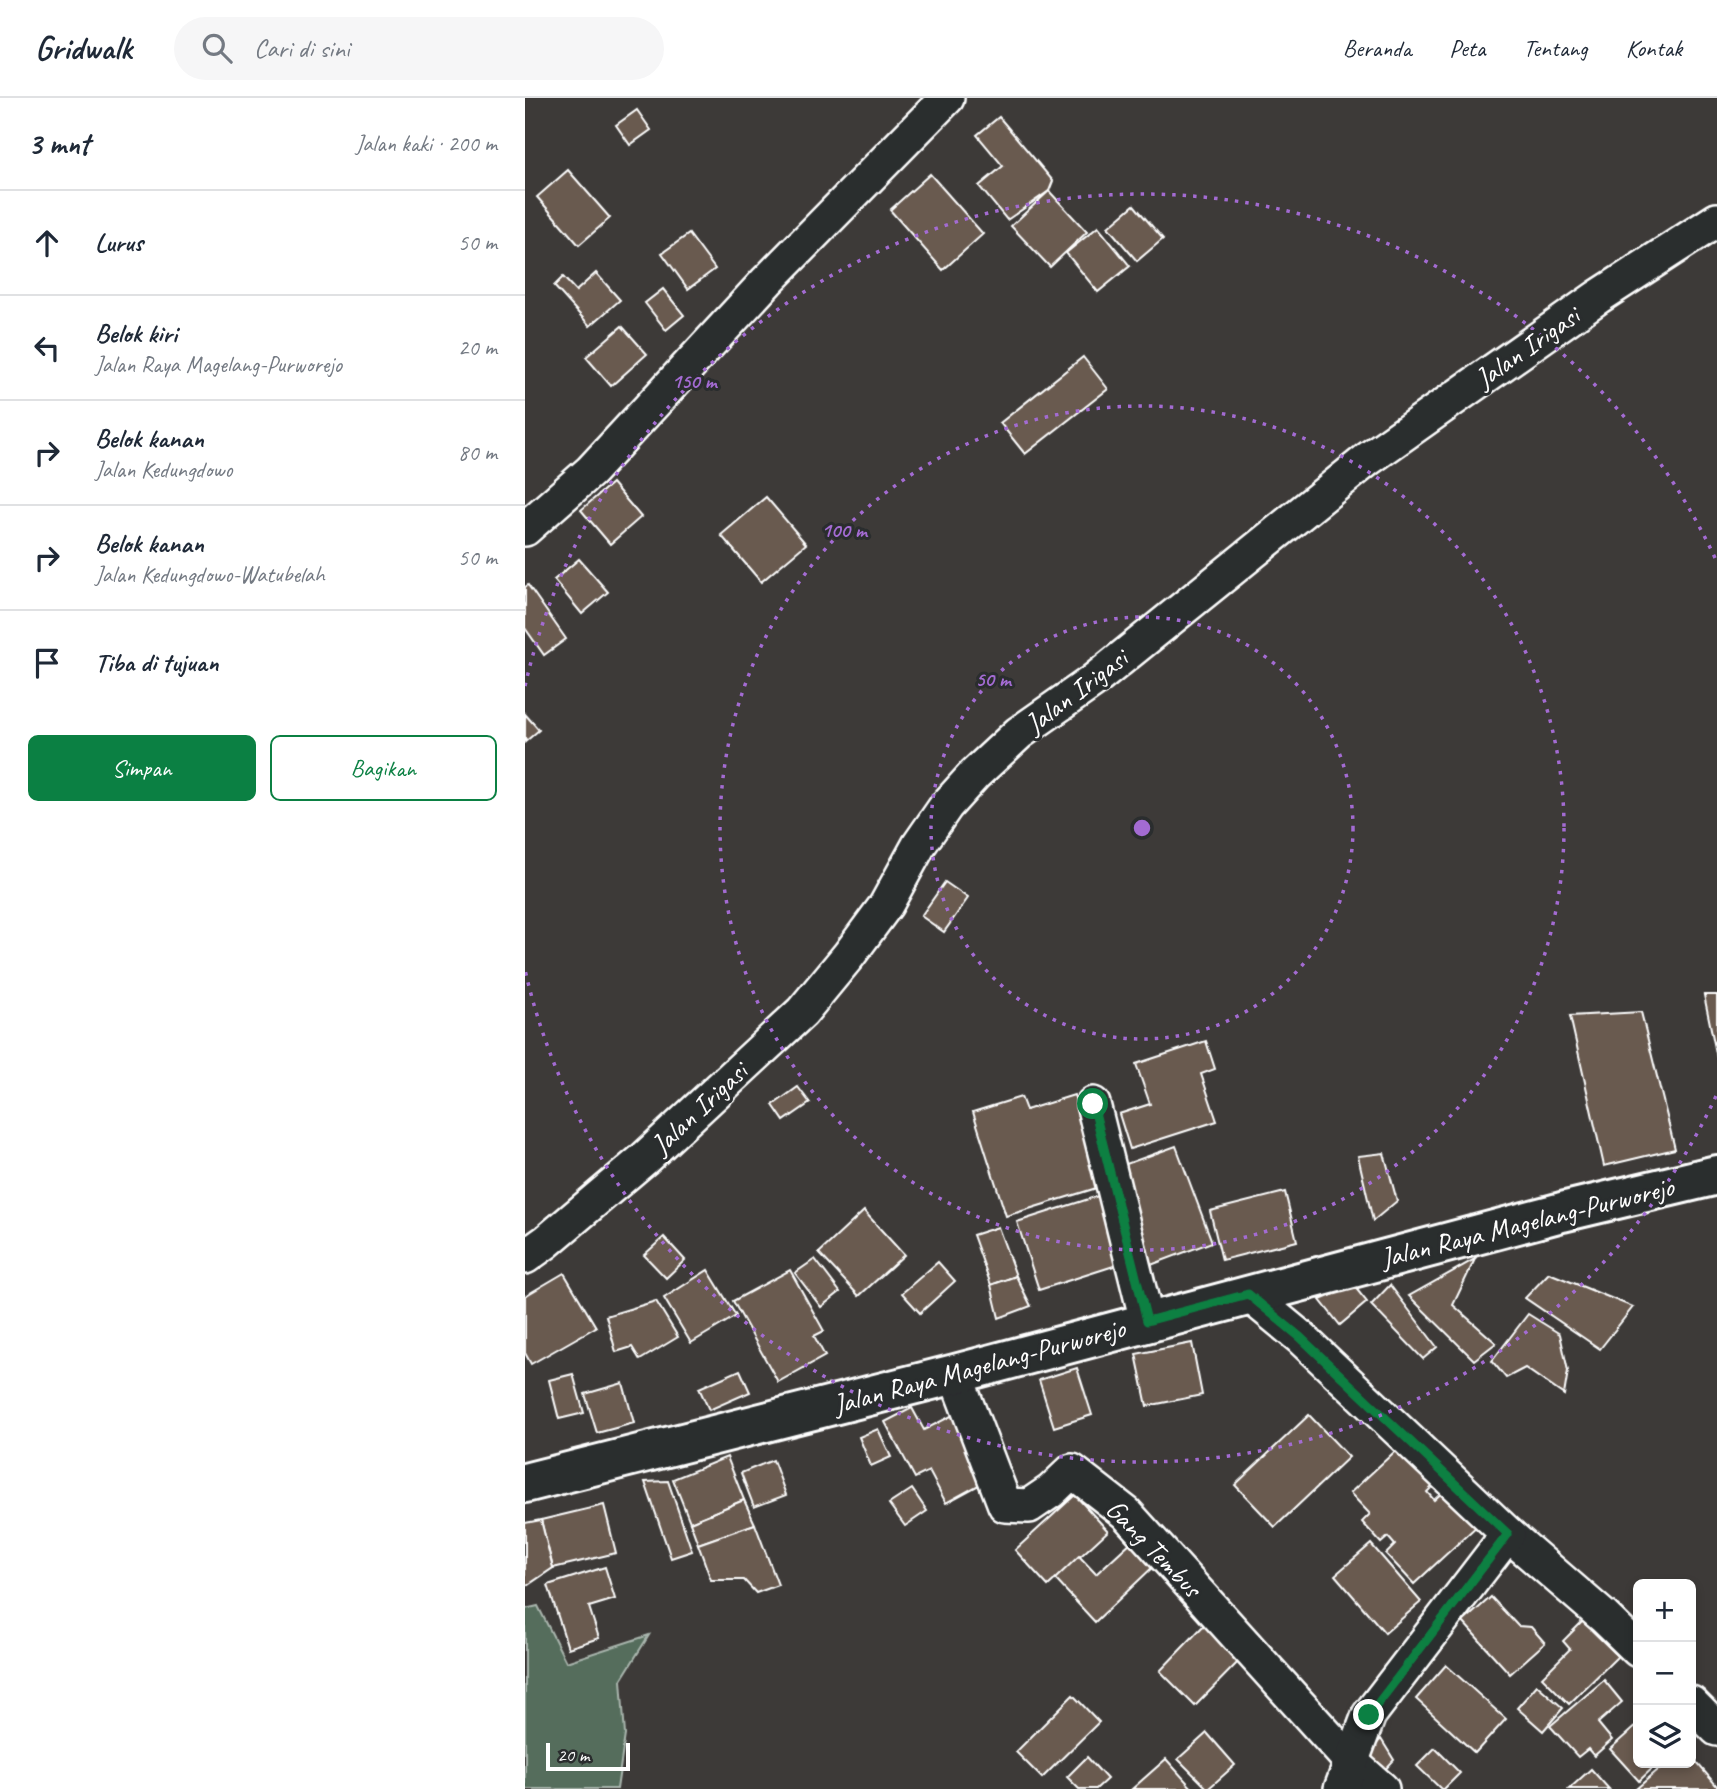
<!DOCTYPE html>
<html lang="id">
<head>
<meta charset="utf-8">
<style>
  body { margin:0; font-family:Caveat,sans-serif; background:#f6f6f7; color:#1f2937 }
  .controls { position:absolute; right:21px; bottom:21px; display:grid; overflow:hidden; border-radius:10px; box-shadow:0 4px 10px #0003 }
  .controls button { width:63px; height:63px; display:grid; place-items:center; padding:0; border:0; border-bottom:2px solid #e0e1e3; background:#fff; color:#1f2937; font:35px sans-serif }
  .scale { position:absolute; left:21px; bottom:18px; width:84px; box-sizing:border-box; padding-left:7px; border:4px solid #fff; border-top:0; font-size:19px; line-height:24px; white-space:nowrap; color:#fff; -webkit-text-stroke:5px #2a2d2e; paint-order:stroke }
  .stop { position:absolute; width:21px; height:21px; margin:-16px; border:5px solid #0b8043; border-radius:50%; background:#fff }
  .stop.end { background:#0b8043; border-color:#fff; box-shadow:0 2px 7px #0008 }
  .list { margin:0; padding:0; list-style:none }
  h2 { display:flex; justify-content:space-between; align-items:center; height:91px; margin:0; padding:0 28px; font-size:30px }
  h2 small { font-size:23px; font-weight:400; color:#747a83 }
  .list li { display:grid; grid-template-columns:46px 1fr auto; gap:21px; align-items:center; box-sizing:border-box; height:105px; padding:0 28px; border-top:2px solid #e0e1e3 }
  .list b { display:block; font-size:26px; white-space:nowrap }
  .list p { margin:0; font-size:23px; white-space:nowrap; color:#747a83 }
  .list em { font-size:23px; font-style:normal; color:#747a83 }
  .actions { display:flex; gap:14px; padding:21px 28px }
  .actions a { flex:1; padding:16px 0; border:2px solid #0b8043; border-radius:10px; text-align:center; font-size:24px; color:#0b8043 }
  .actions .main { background:#0b8043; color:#fff }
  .icon { flex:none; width:38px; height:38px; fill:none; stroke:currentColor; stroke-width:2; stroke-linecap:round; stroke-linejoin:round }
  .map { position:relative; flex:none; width:1192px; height:1691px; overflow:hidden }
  header { display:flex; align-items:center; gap:42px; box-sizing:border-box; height:98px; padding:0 35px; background:#fff; border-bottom:2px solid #e0e1e3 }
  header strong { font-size:33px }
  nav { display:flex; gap:38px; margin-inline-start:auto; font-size:24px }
  .search { width:490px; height:63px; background:#f6f6f7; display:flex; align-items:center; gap:18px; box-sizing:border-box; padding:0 24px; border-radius:38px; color:#747a83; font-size:26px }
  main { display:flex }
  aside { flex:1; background:#fff }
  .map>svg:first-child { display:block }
</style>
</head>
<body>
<header>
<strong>Gridwalk</strong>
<div class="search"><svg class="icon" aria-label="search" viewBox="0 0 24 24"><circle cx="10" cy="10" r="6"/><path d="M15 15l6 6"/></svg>Cari di sini</div>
<nav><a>Beranda</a><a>Peta</a><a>Tentang</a><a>Kontak</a></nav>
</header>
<main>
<aside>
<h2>3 mnt<small>Jalan kaki · 200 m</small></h2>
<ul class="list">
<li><svg class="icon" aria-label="ahead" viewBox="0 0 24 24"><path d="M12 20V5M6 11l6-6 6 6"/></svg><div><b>Lurus</b></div><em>50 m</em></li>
<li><svg class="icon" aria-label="left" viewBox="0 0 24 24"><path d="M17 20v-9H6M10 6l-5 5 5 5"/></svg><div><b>Belok kiri</b><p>Jalan Raya Magelang-Purworejo</p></div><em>20 m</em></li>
<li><svg class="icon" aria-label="right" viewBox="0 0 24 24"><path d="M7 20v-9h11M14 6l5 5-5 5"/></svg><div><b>Belok kanan</b><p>Jalan Kedungdowo</p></div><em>80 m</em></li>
<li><svg class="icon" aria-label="right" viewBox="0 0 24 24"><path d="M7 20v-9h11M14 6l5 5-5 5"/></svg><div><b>Belok kanan</b><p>Jalan Kedungdowo-Watubelah</p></div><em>50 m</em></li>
<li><svg class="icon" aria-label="arrive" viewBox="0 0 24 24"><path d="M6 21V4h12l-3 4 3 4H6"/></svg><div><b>Tiba di tujuan</b></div></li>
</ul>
<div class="actions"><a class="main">Simpan</a><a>Bagikan</a></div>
</aside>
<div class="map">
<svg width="1192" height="1691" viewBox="0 0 1192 1691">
  <rect width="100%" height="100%" fill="#3d3a38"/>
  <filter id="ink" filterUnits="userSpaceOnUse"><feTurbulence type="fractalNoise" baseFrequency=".0143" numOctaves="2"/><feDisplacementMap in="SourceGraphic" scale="14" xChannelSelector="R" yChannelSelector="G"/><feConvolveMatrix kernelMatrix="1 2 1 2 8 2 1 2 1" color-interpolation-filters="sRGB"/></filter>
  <g filter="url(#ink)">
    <!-- green -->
    <polygon fill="#546d5c" stroke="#aab6ae" stroke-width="2" points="13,1508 41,1564 124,1537 96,1582 100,1637 92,1691 0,1691 0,1511"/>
    <!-- building -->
    <g fill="#695a50" stroke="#fff" stroke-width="2">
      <polygon points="112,12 126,32 105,47 91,27"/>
      <polygon points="474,19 528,83 524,93 482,122 454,88 478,68 452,37"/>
      <polygon points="43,72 85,120 54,147 12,99"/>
      <polygon points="405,76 458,136 418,172 365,112"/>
      <polygon points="524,93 562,134 525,169 486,128"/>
      <polygon points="609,107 638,141 612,163 583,129"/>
      <polygon points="573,129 605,168 573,194 541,155"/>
      <polygon points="164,136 190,171 163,191 137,155"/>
      <polygon points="71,175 95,202 65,228 29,188 38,179 51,193"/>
      <polygon points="138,191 159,217 141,232 120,205"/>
      <polygon points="97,228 122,256 86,288 61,259"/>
      <polygon points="558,259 583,291 500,356 475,325"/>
      <polygon points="87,385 116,419 85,446 56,412"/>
      <polygon points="241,399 281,446 236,484 196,437"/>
      <polygon points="54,461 83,494 57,516 29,482"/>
      <polygon points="3,487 41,541 19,557 0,530 0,489"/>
      <polygon points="0,616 14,632 0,644"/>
      <polygon points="420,784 443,800 419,834 396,818"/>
      <polygon points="1179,897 1192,897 1192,960"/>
      <polygon points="1116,914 1150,1051 1079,1068 1045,918"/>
      <polygon points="681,943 690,971 676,976 692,1023 605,1051 594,1016 625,1006 611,966"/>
      <polygon points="273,989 285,1005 259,1023 248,1007"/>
      <polygon points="549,997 578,1088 481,1118 448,1014 496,999 501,1012"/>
      <polygon points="651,1048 687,1144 626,1167 590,1070"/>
      <polygon points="859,1055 872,1103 848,1123 833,1058"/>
      <polygon points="760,1094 772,1143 697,1162 685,1113"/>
      <polygon points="573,1098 595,1166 514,1192 492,1124"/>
      <polygon points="339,1113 379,1157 334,1198 294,1155"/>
      <polygon points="473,1129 491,1178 466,1187 448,1137"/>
      <polygon points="139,1139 160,1162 141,1180 119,1157"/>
      <polygon points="290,1161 315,1194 296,1209 270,1175"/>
      <polygon points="950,1161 928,1207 971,1245 949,1262 884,1198"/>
      <polygon points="413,1164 430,1183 395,1215 377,1195"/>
      <polygon points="183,1172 211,1218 166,1245 139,1200"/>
      <polygon points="265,1172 299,1233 289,1238 300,1258 253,1284 208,1203"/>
      <polygon points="39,1175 71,1229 6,1266 0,1255 0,1198"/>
      <polygon points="1024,1175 1108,1209 1075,1251 1000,1200"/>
      <polygon points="491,1178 506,1208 474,1220 466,1187"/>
      <polygon points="865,1187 912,1249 898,1261 846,1207"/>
      <polygon points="829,1188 842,1204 815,1227 795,1202"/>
      <polygon points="131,1203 153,1239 115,1262 107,1249 91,1254 81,1218"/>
      <polygon points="1003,1216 1035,1236 1043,1273 1039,1297 1000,1270 981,1280 967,1263"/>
      <polygon points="667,1245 677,1297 622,1308 611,1256"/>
      <polygon points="552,1270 567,1317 529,1329 514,1282"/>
      <polygon points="215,1272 225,1294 184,1312 174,1290"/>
      <polygon points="48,1276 59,1315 34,1321 24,1282"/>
      <polygon points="98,1285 109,1325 72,1335 60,1296"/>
      <polygon points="387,1310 399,1332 428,1317 463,1382 421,1405 404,1373 390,1380 360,1324"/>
      <polygon points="784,1317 824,1359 750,1429 710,1387"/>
      <polygon points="353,1331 366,1359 346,1368 334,1339"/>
      <polygon points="879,1345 913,1383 902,1394 909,1402 922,1390 954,1426 889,1486 861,1456 870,1447 863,1439 856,1445 837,1424 845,1416 825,1395"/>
      <polygon points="202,1359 219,1402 165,1424 148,1381"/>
      <polygon points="248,1362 261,1397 229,1409 216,1375"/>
      <polygon points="143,1383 167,1453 146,1460 120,1384"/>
      <polygon points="387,1391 402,1413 380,1428 364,1406"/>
      <polygon points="550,1397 583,1433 523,1488 490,1452"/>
      <polygon points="219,1402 230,1426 173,1446 165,1424"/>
      <polygon points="79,1407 91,1455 28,1470 16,1422"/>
      <polygon points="16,1422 28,1470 0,1489 0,1425"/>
      <polygon points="230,1426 253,1487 231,1495 219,1482 186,1482 173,1446"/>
      <polygon points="607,1443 630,1467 570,1524 530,1481 554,1458 571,1476"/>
      <polygon points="846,1446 896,1504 860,1535 810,1477"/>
      <polygon points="80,1469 90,1501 64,1509 74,1540 43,1550 23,1487"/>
      <polygon points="966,1499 993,1528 1006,1529 1020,1545 985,1576 938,1524"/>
      <polygon points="1058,1523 1093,1558 1044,1606 1017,1579 1045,1551 1038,1543"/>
      <polygon points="682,1524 718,1559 670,1608 635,1573"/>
      <polygon points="921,1567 981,1621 950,1655 891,1601"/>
      <polygon points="1079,1582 1097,1604 1073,1625 1087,1642 1069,1658 1063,1651 1053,1659 1025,1628"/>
      <polygon points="1012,1587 1038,1610 1018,1633 992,1610"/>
      <polygon points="548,1597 574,1624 517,1680 491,1654"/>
      <polygon points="1113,1626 1113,1665 1133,1665 1114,1683 1085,1651"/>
      <polygon points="682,1635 710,1667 683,1691 653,1661"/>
      <polygon points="856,1641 869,1662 855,1677 838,1661"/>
      <polygon points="910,1650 935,1675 919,1691 916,1691 892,1668"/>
      <polygon points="1166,1658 1192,1688 1192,1691 1111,1691 1141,1665 1166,1665"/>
      <polygon points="562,1659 582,1681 571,1691 554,1691 542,1679"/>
      <polygon points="641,1661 668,1691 607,1691"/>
      <polygon points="1066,1671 1084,1691 1044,1691"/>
    </g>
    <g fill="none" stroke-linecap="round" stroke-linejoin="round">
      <defs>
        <g id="minor">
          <polyline points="0,431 66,373 242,183 422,0"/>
          <polyline points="568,1006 622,1223"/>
          <polyline points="0,1159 21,1144 119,1061 277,914 324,857 361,807 394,747 421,708 450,676 494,635 567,584 843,361 1073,199 1192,122"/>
          <polyline points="723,1196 775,1239 983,1436 1079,1519 1113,1552"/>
          <polyline points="430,1276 480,1407 504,1408 526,1393 547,1373 601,1415 826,1664 857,1691"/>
          <polyline points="1166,1605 1192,1631"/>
          <polyline points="816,1691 844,1617 983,1436"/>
        </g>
        <polyline id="primary" points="0,1385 430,1276 1037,1114 1192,1077"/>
      </defs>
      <!-- minor casing -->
      <use href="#minor" stroke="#fff" stroke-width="38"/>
      <!-- primary casing -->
      <use href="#primary" stroke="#fff" stroke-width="44"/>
      <!-- minor -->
      <use href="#minor" stroke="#2a2d2e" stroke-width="33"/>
      <!-- primary -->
      <use href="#primary" stroke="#2a2d2e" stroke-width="38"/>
    </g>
  </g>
  <g fill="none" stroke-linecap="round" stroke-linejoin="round" filter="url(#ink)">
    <!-- route -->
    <polyline stroke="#0b8043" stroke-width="9" points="568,1006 622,1223 723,1196 775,1239 983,1436 844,1617"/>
  </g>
  <!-- distance rings -->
  <g fill="none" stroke="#a36bd2" stroke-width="3.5" stroke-dasharray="3.5 7">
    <circle cx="617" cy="730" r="211"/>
    <circle cx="617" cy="730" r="422"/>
    <path d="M1191 998A633 633 0 0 1 0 872M0 588A633 633 0 0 1 1191 462"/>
  </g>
  <g text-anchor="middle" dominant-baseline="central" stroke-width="6" stroke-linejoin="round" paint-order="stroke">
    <!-- street labels -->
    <g font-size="28" fill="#fff" stroke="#2a2d2e">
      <text transform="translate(1002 249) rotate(-35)">Jalan Irigasi</text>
      <text transform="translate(551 593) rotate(-37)">Jalan Irigasi</text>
      <text transform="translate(174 1010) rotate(-43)">Jalan Irigasi</text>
      <text transform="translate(1002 1124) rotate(-14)">Jalan Raya Magelang-Purworejo</text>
      <text transform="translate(454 1268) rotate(-15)">Jalan Raya Magelang-Purworejo</text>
      <text transform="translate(629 1450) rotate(46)">Gang Tembus</text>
    </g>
  </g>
  <circle cx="617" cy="730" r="10" fill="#a36bd2" stroke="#2a2d2e" stroke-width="3.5"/>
  <g font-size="21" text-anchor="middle" font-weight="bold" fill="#a36bd2" stroke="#2a2d2e" stroke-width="6" stroke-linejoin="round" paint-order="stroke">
    <text x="169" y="290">150 m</text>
    <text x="319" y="439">100 m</text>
    <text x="468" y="588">50 m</text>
  </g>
</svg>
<div class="controls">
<button>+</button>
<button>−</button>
<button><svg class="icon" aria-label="layers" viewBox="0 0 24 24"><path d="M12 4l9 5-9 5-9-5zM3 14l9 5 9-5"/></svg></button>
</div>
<div class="scale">20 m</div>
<div class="stop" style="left:568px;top:1006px"></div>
<div class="stop end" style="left:844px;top:1617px"></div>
</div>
</main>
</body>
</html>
